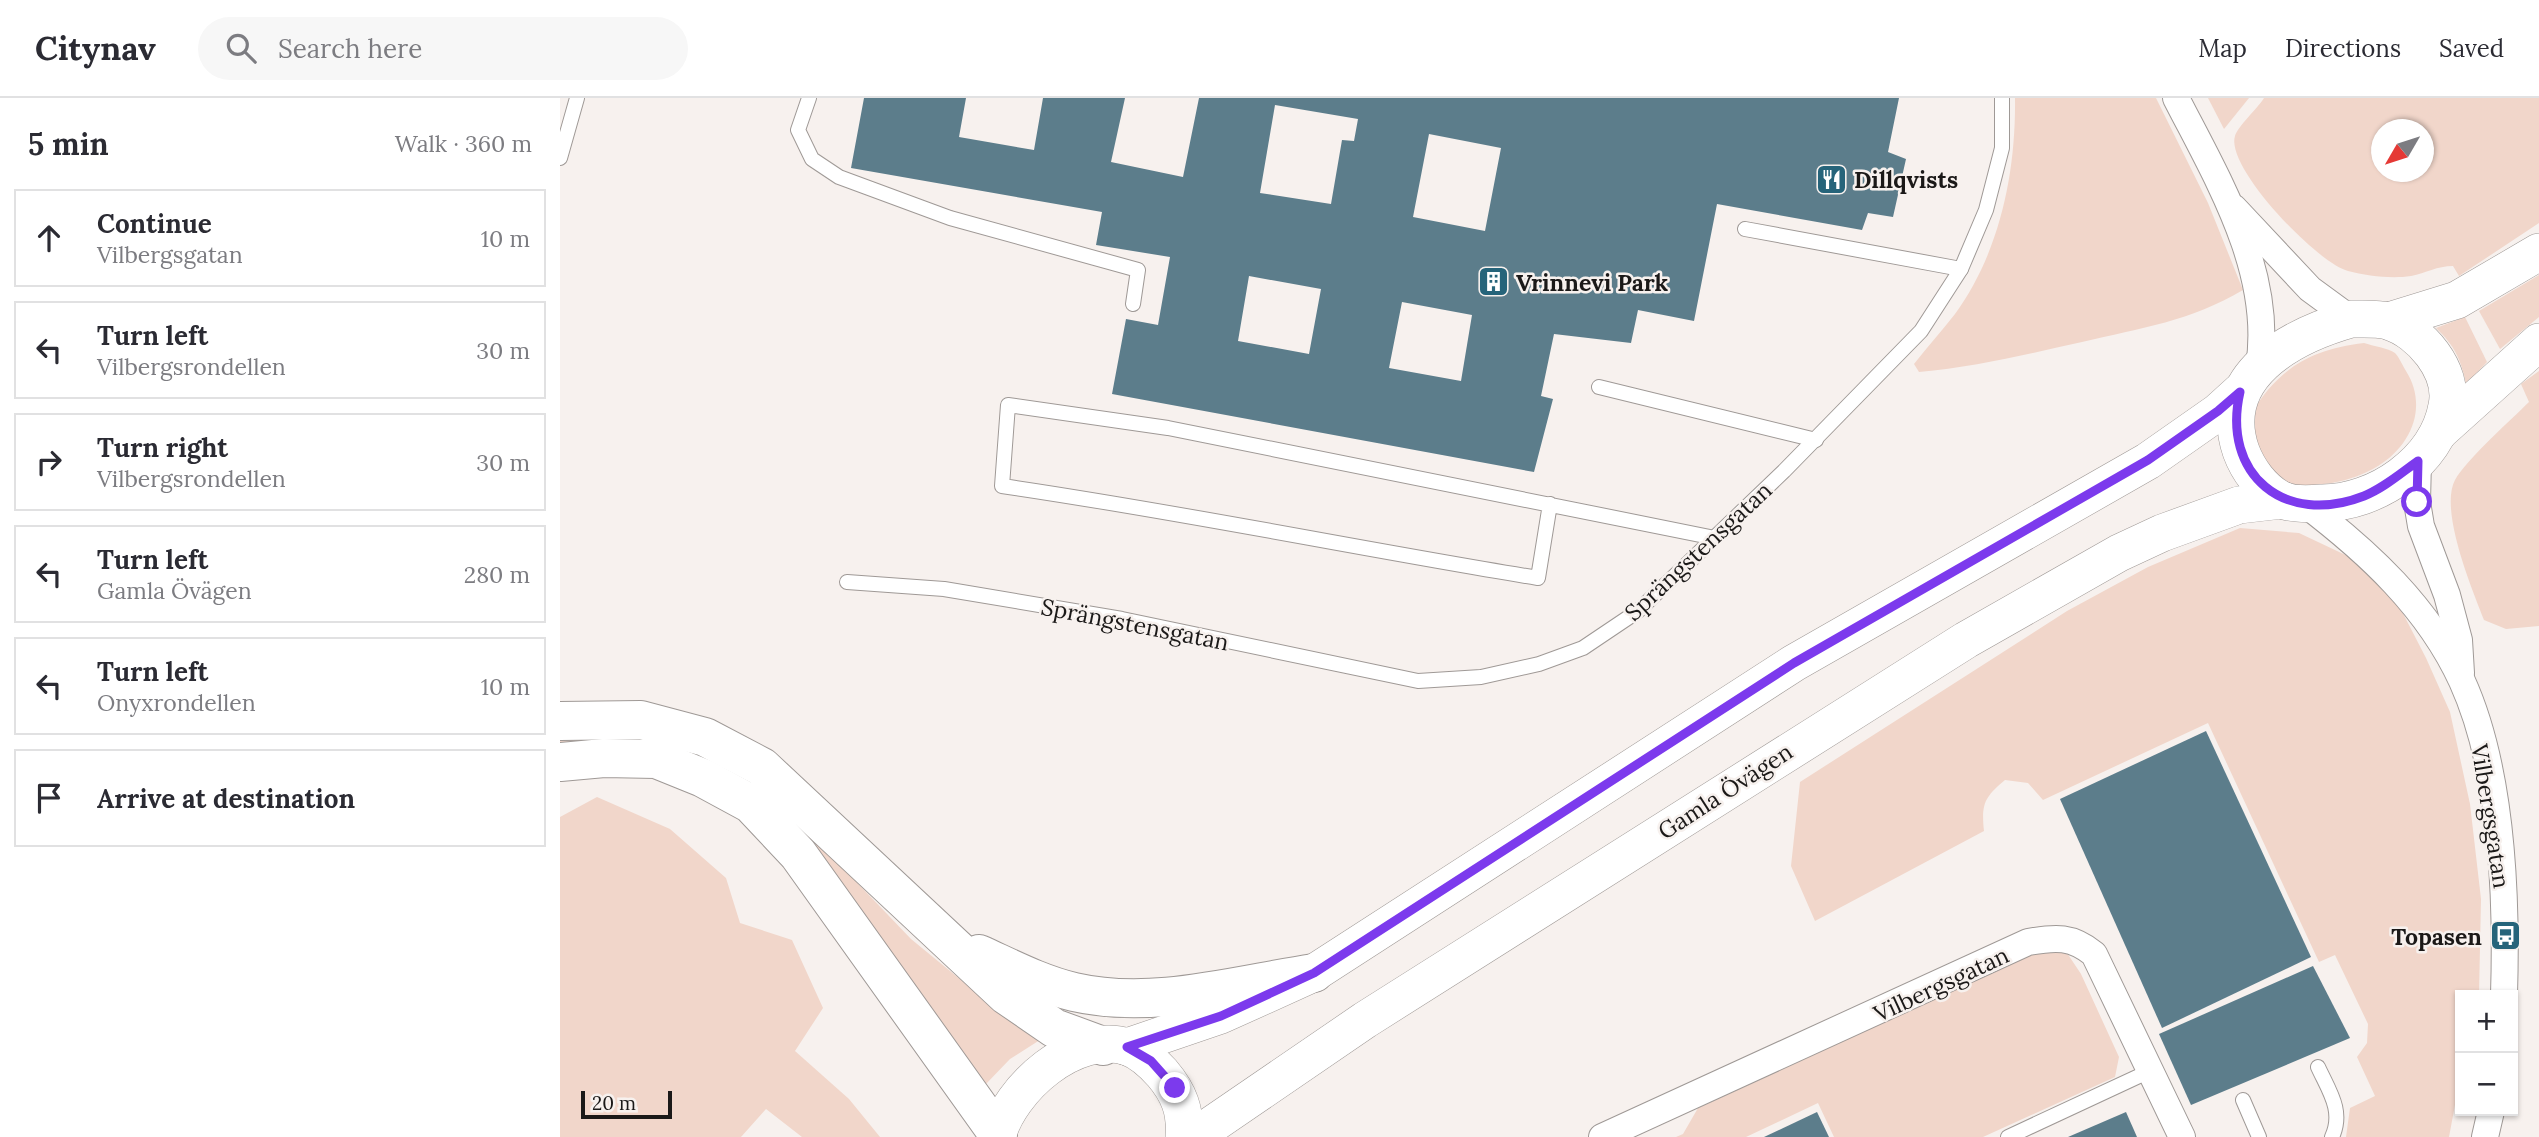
<!DOCTYPE html>
<html lang="en">
<head>
<meta charset="utf-8">
<style>
  body { margin:0; font-family:Lora,serif; background:#f7f7f7; color:#2b2b33 }
  .controls { position:absolute; right:21px; bottom:21px; display:grid; overflow:hidden; border-radius:0px; box-shadow:0 2px 5px #0004 }
  .controls button { width:63px; height:63px; display:grid; place-items:center; padding:0; border:0; border-bottom:2px solid #e1e1e2; background:#fff; color:#2b2b33; font:35px sans-serif }
  .compass { position:absolute; left:1811px; top:21px; width:63px; height:63px; border-radius:50%; background:#fff; box-shadow:0 2px 5px #0004; rotate:231deg }
  .scale { position:absolute; left:21px; bottom:18px; width:91px; box-sizing:border-box; padding-left:7px; border:4px solid #1b1918; border-top:0; font-size:19px; line-height:24px; white-space:nowrap; color:#1b1918; -webkit-text-stroke:5px #f7f1ee; paint-order:stroke }
  .stop { position:absolute; width:21px; height:21px; margin:-16px; border:5px solid #7c3aed; border-radius:50%; background:#fff }
  .stop.end { background:#7c3aed; border-color:#fff; box-shadow:0 2px 7px #0008 }
  .list { margin:0; padding:0; list-style:none }
  h2 { display:flex; justify-content:space-between; align-items:center; height:91px; margin:0; padding:0 28px; font-size:30px }
  h2 small { font-size:23px; font-weight:400; color:#7c7c81 }
  .list li { display:grid; grid-template-columns:46px 1fr auto; gap:21px; align-items:center; box-sizing:border-box; height:98px; margin:0 14px 14px; padding:0 14px; border:2px solid #e1e1e2; border-radius:0px }
  .list b { display:block; font-size:26px; white-space:nowrap }
  .list p { margin:0; font-size:23px; white-space:nowrap; color:#7c7c81 }
  .list em { font-size:23px; font-style:normal; color:#7c7c81 }
  .icon { flex:none; width:38px; height:38px; fill:none; stroke:currentColor; stroke-width:2; stroke-linecap:round; stroke-linejoin:round }
  .map { position:relative; flex:none; width:1979px; height:1039px; overflow:hidden }
  header { display:flex; align-items:center; gap:42px; box-sizing:border-box; height:98px; padding:0 35px; background:#fff; border-bottom:2px solid #e1e1e2 }
  header strong { font-size:33px }
  nav { display:flex; gap:38px; margin-inline-start:auto; font-size:24px }
  .search { width:490px; height:63px; background:#f7f7f7; display:flex; align-items:center; gap:18px; box-sizing:border-box; padding:0 24px; border-radius:38px; color:#7c7c81; font-size:26px }
  main { display:flex }
  aside { flex:1; background:#fff }
  .map>svg:first-child { display:block }
</style>
</head>
<body>
<header>
<strong>Citynav</strong>
<div class="search"><svg class="icon" aria-label="search" viewBox="0 0 24 24"><circle cx="10" cy="10" r="6"/><path d="M15 15l6 6"/></svg>Search here</div>
<nav><a>Map</a><a>Directions</a><a>Saved</a></nav>
</header>
<main>
<aside>
<h2>5 min<small>Walk · 360 m</small></h2>
<ul class="list">
<li><svg class="icon" aria-label="ahead" viewBox="0 0 24 24"><path d="M12 20V5M6 11l6-6 6 6"/></svg><div><b>Continue</b><p>Vilbergsgatan</p></div><em>10 m</em></li>
<li><svg class="icon" aria-label="left" viewBox="0 0 24 24"><path d="M17 20v-9H6M10 6l-5 5 5 5"/></svg><div><b>Turn left</b><p>Vilbergsrondellen</p></div><em>30 m</em></li>
<li><svg class="icon" aria-label="right" viewBox="0 0 24 24"><path d="M7 20v-9h11M14 6l5 5-5 5"/></svg><div><b>Turn right</b><p>Vilbergsrondellen</p></div><em>30 m</em></li>
<li><svg class="icon" aria-label="left" viewBox="0 0 24 24"><path d="M17 20v-9H6M10 6l-5 5 5 5"/></svg><div><b>Turn left</b><p>Gamla Övägen</p></div><em>280 m</em></li>
<li><svg class="icon" aria-label="left" viewBox="0 0 24 24"><path d="M17 20v-9H6M10 6l-5 5 5 5"/></svg><div><b>Turn left</b><p>Onyxrondellen</p></div><em>10 m</em></li>
<li><svg class="icon" aria-label="arrive" viewBox="0 0 24 24"><path d="M6 21V4h12l-3 4 3 4H6"/></svg><div><b>Arrive at destination</b></div></li>
</ul>
</aside>
<div class="map">
<svg width="1979" height="1039" viewBox="0 0 1979 1039">
  <rect width="100%" height="100%" fill="#f7f1ee"/>
  <!-- green -->
  <g fill="#f1d6ca" fill-rule="evenodd">
    <path d="M1455,0H1596L1648,105L1683,192C1631,223 1581,230 1522,244C1468,256 1415,269 1359,274L1354,266C1367,249 1382,233 1395,216C1440,154 1456,75 1455,0Z"/>
    <polygon points="1648,0 1689,0 1664,31"/>
    <path d="M1704,0H1979V125L1899,178L1893,168C1877,168 1866,175 1851,178C1832,181 1807,178 1788,173C1757,165 1665,69 1675,38C1678,28 1697,11 1704,0ZM1822,32H1864V74H1822Z"/>
    <polygon points="1979,177 1979,219 1940,251 1919,213"/>
    <path d="M1905,219L1927,264L1906,286C1901,261 1894,247 1876,230Z"/>
    <path d="M1804,245C1813,248 1828,250 1835,255C1839,259 1843,268 1846,273C1868,308 1852,347 1818,368C1788,386 1758,388 1725,388L1699,363L1689,319C1718,271 1748,252 1804,245Z"/>
    <path d="M1979,273V528L1946,531L1924,522C1912,491 1879,412 1895,382C1906,362 1951,322 1969,304L1961,286Z"/>
    <path d="M1680,430L1739,435L1794,461L1834,498L1866,560L1890,614L1910,706L1921,801L1919,897H1900V980L1889,1039H1786L1790,1010L1815,998L1797,959L1807,945L1808,926L1775,857L1759,864L1648,625L1483,702L1468,685L1445,682C1425,699 1421,705 1424,733L1255,823L1231,768L1240,684L1507,513L1588,469Z"/>
    <polygon points="0,637 108,638 171,668 261,747 351,841 423,900 483,940 450,961 425,987 179,687 0,651"/>
    <polygon points="37,699 110,731 166,780 180,825 232,842 263,910 235,953 289,1001 320,1039 242,1039 206,1011 181,1039 0,1039 0,719"/>
    <polygon points="1483,851 1507,855 1521,876 1559,959 1555,979 1423,1039 1274,1039 1258,1005 1186,1039 1116,1039 1123,1036 1138,1010"/>
  </g>
  <!-- building -->
  <g fill="#5c7d8b" fill-rule="evenodd">
    <path d="M304,0H406L399,39L474,52L483,0H565L551,64L623,79L639,0H1339L1328,54L1346,61L1333,119L1308,115L1302,132L1157,106L1134,223L1078,212L1071,245L994,236L981,298L993,301L974,374L552,296L566,221L598,227L610,159L536,147L542,114L291,70ZM715,7L798,21L794,43L782,42L771,106L700,95ZM869,36L941,50L925,133L853,119ZM689,178L761,191L749,256L678,243ZM842,204L912,217L901,283L829,270Z"/>
    <polygon points="1646,633 1751,859 1602,930 1500,701"/>
    <polygon points="1753,868 1790,940 1631,1007 1599,936"/>
    <polygon points="1257,1014 1269,1039 1204,1039"/>
    <polygon points="1566,1014 1577,1039 1508,1039"/>
  </g>
  <g fill="none" stroke-linecap="round" stroke-linejoin="round">
    <defs>
      <g id="lane">
        <polyline points="249,0 238,32 252,61 279,79 390,120 578,172 573,206"/>
        <polyline points="0,60 17,0"/>
        <polyline points="1185,131 1401,171"/>
        <polyline points="1039,289 1256,342"/>
        <path d="M990,406L978,480C799,451 622,414 442,388L448,307L608,330L1155,440"/>
        <polyline points="287,484 384,491 562,521 858,583 921,579 979,566 1023,550 1078,513 1224,373 1361,233 1401,171 1426,112 1442,50 1442,0"/>
        <path d="M1758,969C1769,993 1784,1013 1772,1039"/>
        <polyline points="1683,1002 1699,1039"/>
        <polyline points="1448,1039 1592,972"/>
      </g>
      <g id="street">
        <path d="M1616,0C1658,82 1714,174 1699,269"/>
        <polyline points="1674,110 1750,191 1791,221"/>
        <polyline points="1858,363 1857,404 1861,428 1887,497 1899,542 1901,575"/>
        <path d="M1745,406C1808,454 1868,509 1902,583C1943,673 1947,800 1944,897"/>
        <path d="M1042,1039L1468,844C1496,839 1512,838 1534,856L1622,1039"/>
        <polyline points="1925,1039 1931,1013"/>
      </g>
      <g id="secondary">
        <path d="M1791,221C1803,221 1817,220 1828,223C1861,233 1894,273 1887,308C1877,364 1816,405 1762,405C1750,406 1731,407 1720,401C1702,391 1688,372 1681,353C1655,278 1731,238 1791,221Z"/>
        <polyline points="1829,223 1897,202 1979,154"/>
        <polyline points="1879,334 1979,244"/>
        <polyline points="567,949 661,917 754,875 1234,565 1588,363 1658,314 1680,294"/>
        <path d="M437,1039C449,991 515,932 568,949C581,954 593,965 602,975C619,995 626,1013 624,1039"/>
        <polyline points="634,1039 805,922 1406,542 1559,455 1602,435 1679,407 1722,402"/>
      </g>
      <g id="highway">
        <polyline points="0,623 81,622 145,639 202,669 446,897 494,930 543,948"/>
        <polyline points="0,664 44,660 96,661 143,680 191,706 238,756 438,1036"/>
        <path d="M419,856C450,870 480,886 514,894C592,912 676,887 754,875"/>
      </g>
    </defs>
    <!-- lane casing -->
    <use href="#lane" stroke="#9f9996" stroke-width="16"/>
    <!-- street casing -->
    <use href="#street" stroke="#9f9996" stroke-width="28"/>
    <!-- secondary casing -->
    <use href="#secondary" stroke="#9f9996" stroke-width="38"/>
    <!-- highway casing -->
    <use href="#highway" stroke="#9f9996" stroke-width="40"/>
    <!-- lane -->
    <use href="#lane" stroke="#fff" stroke-width="14"/>
    <!-- street -->
    <use href="#street" stroke="#fff" stroke-width="26"/>
    <!-- secondary -->
    <use href="#secondary" stroke="#fff" stroke-width="37"/>
    <!-- highway -->
    <use href="#highway" stroke="#fff" stroke-width="38"/>
  </g>
  <g fill="none" stroke-linecap="round" stroke-linejoin="round">
    <!-- route -->
    <path stroke="#7c3aed" stroke-width="9" d="M615,990L591,963L567,949L661,918L754,875L1234,565L1588,362L1658,313L1680,294C1661,377 1725,429 1804,398C1824,390 1841,375 1858,363L1857,404"/>
  </g>
  <!-- icons -->
  <defs>
    <symbol id="restaurant-square" viewBox="-11 -11 22 22"><rect x="-9" y="-9" width="18" height="18" rx="4" fill="#26647a" stroke="#f7f1ee"/><path d="M-5-6h1v4h1v-4h1v4h1v-4h1v5L-1.5 .5V6h-2V.5L-5-1ZM5-6V6H3V1.5H1.5Q1.5-4 5-6Z" fill="#fff"/></symbol>
    <symbol id="building-square" viewBox="-11 -11 22 22"><rect x="-9" y="-9" width="18" height="18" rx="4" fill="#26647a" stroke="#f7f1ee"/><path d="M-4-6H4V6H1V3H-1V6H-4ZM-2.5-4.3h1.7v1.8h-1.7ZM.8-4.3h1.7v1.8H.8ZM-2.5-1h1.7V.8h-1.7ZM.8-1h1.7V.8H.8Z" fill="#fff"/></symbol>
    <symbol id="bus-square" viewBox="-11 -11 22 22"><rect x="-9" y="-9" width="18" height="18" rx="4" fill="#26647a" stroke="#f7f1ee"/><path d="M-5-6H5V4H4V6H2V4H-2V6H-4V4H-5ZM-3.5-4V0h7V-4ZM-3.5 1.2v1.5H-2V1.2ZM2 1.2v1.5H3.5V1.2Z" fill="#fff"/></symbol>
  </defs>
  <g fill-rule="evenodd">
    <use href="#restaurant-square" x="1254" y="64" width="35" height="35"/>
    <use href="#building-square" x="916" y="166" width="35" height="35"/>
    <use href="#bus-square" x="1928" y="820" width="35" height="35"/>
  </g>
  <g text-anchor="middle" dominant-baseline="central" stroke-width="5" stroke-linejoin="round" paint-order="stroke">
    <!-- poi labels -->
    <g font-size="23" font-weight="bold" fill="#1b1918" stroke="#f7f1ee" text-anchor="start">
      <text x="1294" y="81">Dillqvists</text>
      <text x="956" y="184">Vrinnevi Park</text>
      <text x="1922" y="838" text-anchor="end">Topasen</text>
    </g>
    <!-- street labels -->
    <g font-size="23" fill="#1b1918" stroke="#f7f1ee">
      <text transform="translate(1138 453) rotate(-43)">Sprängstensgatan</text>
      <text transform="translate(575 526) rotate(11)">Sprängstensgatan</text>
      <text transform="translate(1165 693) rotate(-33)">Gamla Övägen</text>
      <text transform="translate(1931 718) rotate(81)">Vilbergsgatan</text>
      <text transform="translate(1381 886) rotate(-25)">Vilbergsgatan</text>
    </g>
  </g>
</svg>
<div class="controls">
<button>+</button>
<button>−</button>
</div>
<svg class="compass" viewBox="-18 -18 36 36"><path d="M0-13l5 13h-10z" fill="#e53935"/><path d="M0 13l5-13h-10z" fill="#7c7c81"/></svg>
<div class="scale">20 m</div>
<div class="stop" style="left:1857px;top:404px"></div>
<div class="stop end" style="left:615px;top:990px"></div>
</div>
</main>
</body>
</html>
